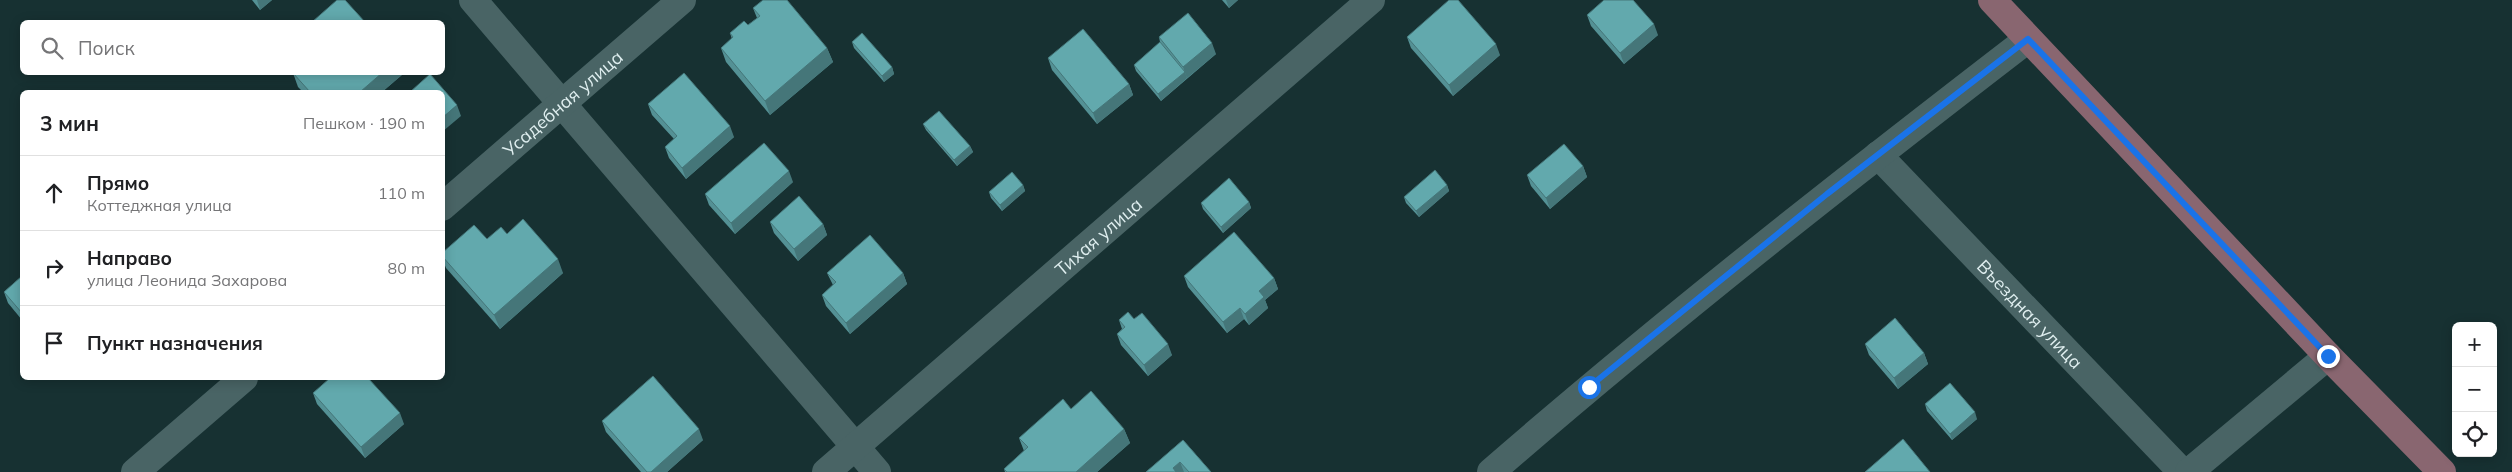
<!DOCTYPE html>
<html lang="ru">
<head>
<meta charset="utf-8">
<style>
  body { margin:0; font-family:Mulish,sans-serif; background:#f2f2f2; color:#202124 }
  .controls { position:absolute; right:15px; bottom:15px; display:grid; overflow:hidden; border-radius:8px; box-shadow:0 2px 12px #0003 }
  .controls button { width:45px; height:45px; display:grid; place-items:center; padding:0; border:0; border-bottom:1px solid #e0e0e0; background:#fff; color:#202124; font:25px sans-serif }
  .stop { position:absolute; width:15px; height:15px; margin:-11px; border:4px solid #1a73e8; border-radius:50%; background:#fff }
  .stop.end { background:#1a73e8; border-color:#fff; box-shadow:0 1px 5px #0008 }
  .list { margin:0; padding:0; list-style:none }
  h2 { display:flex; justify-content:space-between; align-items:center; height:65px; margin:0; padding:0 20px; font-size:21px }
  h2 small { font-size:16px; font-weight:400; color:#757577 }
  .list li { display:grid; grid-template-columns:32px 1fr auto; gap:15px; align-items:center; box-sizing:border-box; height:75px; padding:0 20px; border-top:1px solid #e0e0e0 }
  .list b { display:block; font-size:19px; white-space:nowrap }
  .list p { margin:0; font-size:16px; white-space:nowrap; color:#757577 }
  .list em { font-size:16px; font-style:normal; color:#757577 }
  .icon { flex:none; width:28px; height:28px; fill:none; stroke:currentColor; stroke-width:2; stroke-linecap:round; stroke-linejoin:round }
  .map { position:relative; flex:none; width:2512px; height:472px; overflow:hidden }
  .search { position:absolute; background:#fff; box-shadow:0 2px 12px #0003; left:20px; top:20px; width:425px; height:55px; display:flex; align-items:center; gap:12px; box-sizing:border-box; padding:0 18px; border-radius:8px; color:#757577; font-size:19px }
  .panel { position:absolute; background:#fff; box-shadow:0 2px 12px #0003; left:20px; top:90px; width:425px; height:290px; border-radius:8px }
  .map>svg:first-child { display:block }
</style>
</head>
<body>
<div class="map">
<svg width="2512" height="472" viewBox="0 0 2512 472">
  <rect width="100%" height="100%" fill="#173132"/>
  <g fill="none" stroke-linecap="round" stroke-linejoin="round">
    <!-- minor -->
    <g stroke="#496465" stroke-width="28">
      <polyline points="473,0 877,472"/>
      <path id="s1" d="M1878,155L2182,472"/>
      <path id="s2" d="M442,207L682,0"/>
      <polyline points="135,472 244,378"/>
      <path id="s3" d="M826,472L1371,0"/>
      <path d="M1491,472C1665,321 1846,179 2028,39"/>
      <polyline points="2189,472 2328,356"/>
    </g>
    <!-- major -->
    <polyline stroke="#896670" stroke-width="28" points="1992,0 2328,356 2442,472"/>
  </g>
  <!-- wall -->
  <g fill="#549195">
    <polygon points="252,0 272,0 260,10"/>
    <polygon points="1222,0 1238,0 1229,8"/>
    <polygon points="753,8 827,48 833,62 770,115 726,62 721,48 732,39 730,33 748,25 757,18"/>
    <polygon points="1587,15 1658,35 1624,64 1591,26"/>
    <polygon points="1159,37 1216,54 1161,101 1136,71 1134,65 1160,42"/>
    <polygon points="1407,37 1500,55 1453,96 1411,48"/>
    <polygon points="852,42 892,67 894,74 884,82 854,48"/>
    <polygon points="1048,58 1129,84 1133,95 1097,124 1052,70"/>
    <polygon points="293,73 403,74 382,92 303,92 298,87"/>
    <polygon points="648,104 734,137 686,179 669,158 665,147 674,139 652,115"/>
    <polygon points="923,124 970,146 973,152 957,166 926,130"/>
    <polygon points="1583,166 1587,177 1550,209 1531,186 1527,175"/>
    <polygon points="793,182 735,234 709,205 705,194"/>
    <polygon points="1023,185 1025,191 1002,211 991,198 989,192"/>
    <polygon points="1447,185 1449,191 1419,217 1406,203 1404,197"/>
    <polygon points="1249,202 1251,208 1223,233 1203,209 1201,203"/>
    <polygon points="770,222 823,224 827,235 798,261 774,233"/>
    <polygon points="507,234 563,273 500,329 446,268 442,258 442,253"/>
    <polygon points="827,273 903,273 907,284 850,334 826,306 822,295 833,285"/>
    <polygon points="22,276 22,320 8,303 4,292"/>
    <polygon points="1184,276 1274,278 1278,289 1265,300 1268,308 1249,325 1244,319 1227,333 1188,287"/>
    <polygon points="1134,319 1172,355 1148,376 1121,345 1117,334 1122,329 1119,320"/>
    <polygon points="1865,344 1924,353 1928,364 1898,389 1869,355"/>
    <polygon points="313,393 404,424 365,458 317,404"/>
    <polygon points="1925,404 1977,419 1952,440 1927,411"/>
    <polygon points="602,421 703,440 667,472 641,472 606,432"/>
    <polygon points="1124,429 1130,443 1097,472 1005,472 1004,469 1024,451 1019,438"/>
    <polygon points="1183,440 1211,472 1146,472"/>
  </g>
  <!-- shaded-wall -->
  <g fill="#457679">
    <polygon points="257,0 272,0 260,10"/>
    <polygon points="1226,0 1238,0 1229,8"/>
    <polygon points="1654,24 1658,35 1624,64 1620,53"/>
    <polygon points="1212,43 1216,54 1187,78 1183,67"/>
    <polygon points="1496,44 1500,55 1453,96 1449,85"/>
    <polygon points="827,48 833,62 770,115 765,101"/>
    <polygon points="892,67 894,74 884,82 882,76"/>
    <polygon points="383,72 402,72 403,74 382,92 360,92"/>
    <polygon points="1185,72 1187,78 1161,101 1158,94"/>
    <polygon points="1129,84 1133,95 1097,124 1093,113"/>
    <polygon points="457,105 461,116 442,132 442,118"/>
    <polygon points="730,126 734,137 686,179 682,168"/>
    <polygon points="970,146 973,152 957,166 954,160"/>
    <polygon points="1583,166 1587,177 1550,209 1546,198"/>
    <polygon points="789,171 793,182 735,234 731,223"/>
    <polygon points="1023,185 1025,191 1002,211 1000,205"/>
    <polygon points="1447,185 1449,191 1419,217 1416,211"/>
    <polygon points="1249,202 1251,208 1223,233 1221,227"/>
    <polygon points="823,224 827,235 798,261 794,249"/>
    <polygon points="558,259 563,273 500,329 494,315"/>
    <polygon points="903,273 907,284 850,334 846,323"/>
    <polygon points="1274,278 1278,289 1265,300 1268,308 1249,325 1245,314 1259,291"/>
    <polygon points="1240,308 1244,319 1227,333 1223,322"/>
    <polygon points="1168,344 1172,355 1148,376 1144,365"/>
    <polygon points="1924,353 1928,364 1898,389 1894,378"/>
    <polygon points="1975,412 1977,419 1952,440 1950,434"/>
    <polygon points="400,413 404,424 365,458 361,447"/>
    <polygon points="699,429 703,440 667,472 651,472"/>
    <polygon points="1124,429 1130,443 1097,472 1076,472"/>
    <polygon points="1180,462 1184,472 1174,472 1173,468"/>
  </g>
  <!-- building -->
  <g fill="#62a9ad" stroke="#457679">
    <polygon points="337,0 345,0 365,22 312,22"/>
    <polygon points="763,0 787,0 827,48 765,101 721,48 733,37 730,33 744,21 748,25 760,16 753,8"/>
    <polygon points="1449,0 1458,0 1496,44 1449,85 1407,37"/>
    <polygon points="1604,0 1633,0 1654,24 1620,53 1587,15"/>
    <polygon points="1188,13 1212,43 1183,67 1159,37"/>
    <polygon points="1083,29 1129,84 1093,113 1048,58"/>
    <polygon points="862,33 892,67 882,76 852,42"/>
    <polygon points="1160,42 1185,72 1158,94 1134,65"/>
    <polygon points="294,72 383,72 360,92 310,92 293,73"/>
    <polygon points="684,73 730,126 682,168 665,147 677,136 648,104"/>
    <polygon points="430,74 457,105 442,118 442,92 410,92"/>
    <polygon points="939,111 970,146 954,160 923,124"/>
    <polygon points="764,143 789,171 731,223 705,194"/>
    <polygon points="1564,144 1583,166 1546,198 1527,175"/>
    <polygon points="1435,170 1447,185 1416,211 1404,197"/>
    <polygon points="1012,172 1023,185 1000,205 989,192"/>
    <polygon points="1229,178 1249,202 1221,227 1201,203"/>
    <polygon points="799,196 823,224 794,249 770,222"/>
    <polygon points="523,219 558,259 494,315 442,256 442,253 474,225 487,239 501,227 507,234"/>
    <polygon points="1234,232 1274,278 1259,291 1264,297 1245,314 1240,308 1223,322 1184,276"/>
    <polygon points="870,235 903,273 846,323 822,295 836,282 827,273"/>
    <polygon points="22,276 22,313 4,292"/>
    <polygon points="1128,312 1134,319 1142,313 1168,344 1144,365 1117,334 1125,327 1119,320"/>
    <polygon points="1895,318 1924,353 1894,378 1865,344"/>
    <polygon points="653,376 699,429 651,472 647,472 602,421"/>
    <polygon points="330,378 368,378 400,413 361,447 313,393"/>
    <polygon points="1950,383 1975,412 1950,434 1925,404"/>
    <polygon points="1091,391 1124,429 1076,472 1007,472 1004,469 1028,447 1019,438 1063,399 1071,409"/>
    <polygon points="1903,439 1930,472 1865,472"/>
    <polygon points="1183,440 1211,472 1189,472 1180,462 1173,468 1176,472 1146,472"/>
  </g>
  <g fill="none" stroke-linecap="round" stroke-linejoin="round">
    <!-- route -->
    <polyline stroke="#1a73e8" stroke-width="6" points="1589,387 1827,194 2028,39 2328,356"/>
  </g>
  <g text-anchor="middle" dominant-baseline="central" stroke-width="5" stroke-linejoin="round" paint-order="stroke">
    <!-- street labels -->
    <g font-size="18" fill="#dfeeef" stroke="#0c1717">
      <text stroke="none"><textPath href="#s2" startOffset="159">Усадебная улица</textPath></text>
      <text stroke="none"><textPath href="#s3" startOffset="360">Тихая улица</textPath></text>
      <text stroke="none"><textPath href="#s1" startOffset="220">Въездная улица</textPath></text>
    </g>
  </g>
</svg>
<div class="controls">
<button>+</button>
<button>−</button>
<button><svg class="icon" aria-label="locate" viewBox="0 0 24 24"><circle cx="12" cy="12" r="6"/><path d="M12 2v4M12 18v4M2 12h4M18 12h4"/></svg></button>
</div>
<div class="stop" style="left:1589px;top:387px"></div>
<div class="stop end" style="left:2328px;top:356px"></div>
<div class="search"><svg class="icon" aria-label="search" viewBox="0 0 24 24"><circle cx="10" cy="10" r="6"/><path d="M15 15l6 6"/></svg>Поиск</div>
<section class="panel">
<h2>3 мин<small>Пешком · 190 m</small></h2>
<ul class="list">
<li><svg class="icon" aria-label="ahead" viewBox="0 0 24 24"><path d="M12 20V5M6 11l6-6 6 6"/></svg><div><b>Прямо</b><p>Коттеджная улица</p></div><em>110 m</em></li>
<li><svg class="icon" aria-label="right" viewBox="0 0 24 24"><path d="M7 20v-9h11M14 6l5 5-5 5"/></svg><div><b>Направо</b><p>улица Леонида Захарова</p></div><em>80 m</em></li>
<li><svg class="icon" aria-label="arrive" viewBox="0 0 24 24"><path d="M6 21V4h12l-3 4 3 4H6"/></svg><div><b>Пункт назначения</b></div></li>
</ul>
</section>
</div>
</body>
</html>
